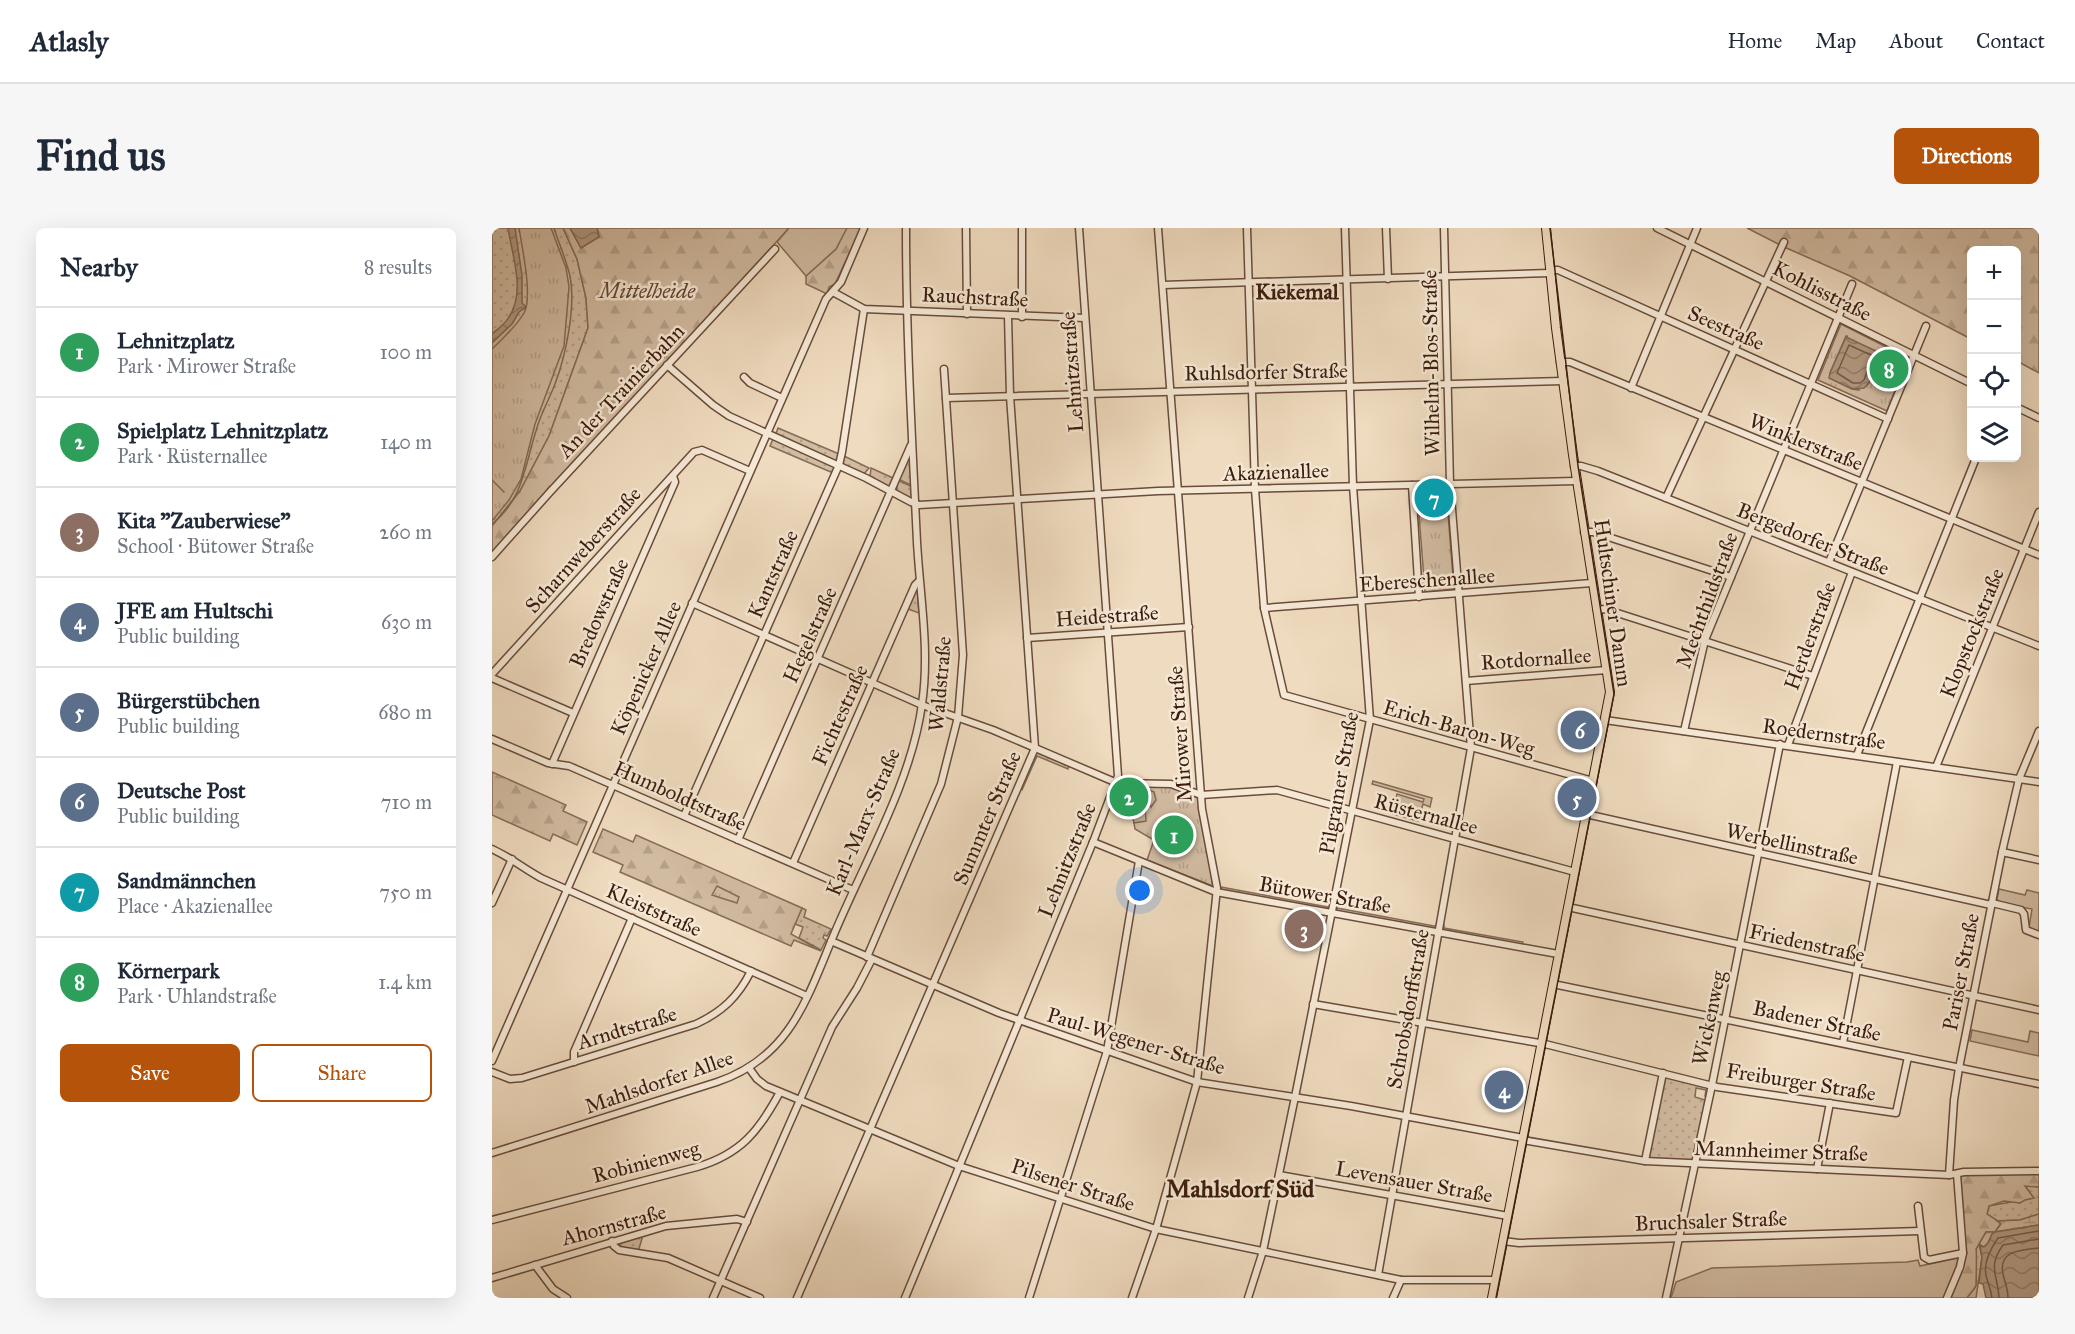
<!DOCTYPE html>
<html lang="en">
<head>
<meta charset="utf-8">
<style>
  body { margin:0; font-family:"IM FELL Great Primer",serif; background:#f6f6f7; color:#1f2937 }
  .controls { position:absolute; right:18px; top:18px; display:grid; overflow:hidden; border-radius:9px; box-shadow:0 6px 24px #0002 }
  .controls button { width:54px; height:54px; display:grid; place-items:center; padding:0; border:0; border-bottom:2px solid #e0e1e3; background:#fff; color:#1f2937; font:30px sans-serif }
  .you { position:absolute; left:648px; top:663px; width:21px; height:21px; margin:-15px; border:4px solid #fff; border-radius:50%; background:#1a73e8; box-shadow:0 0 0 9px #1a73e833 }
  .badge { display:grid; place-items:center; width:39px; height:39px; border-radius:50%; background:#b45309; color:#fff; font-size:20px; font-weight:700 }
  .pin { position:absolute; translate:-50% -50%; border:3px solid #fff; box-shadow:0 2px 6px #0006 }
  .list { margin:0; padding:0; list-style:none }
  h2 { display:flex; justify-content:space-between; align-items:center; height:78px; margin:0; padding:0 24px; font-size:26px }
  h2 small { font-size:20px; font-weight:400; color:#747a83 }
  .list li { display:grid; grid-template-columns:39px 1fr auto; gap:18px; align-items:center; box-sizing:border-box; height:90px; padding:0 24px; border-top:2px solid #e0e1e3 }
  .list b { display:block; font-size:22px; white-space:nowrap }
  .list p { margin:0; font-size:20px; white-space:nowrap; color:#747a83 }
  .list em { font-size:20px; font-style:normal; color:#747a83 }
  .actions { display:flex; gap:12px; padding:18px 24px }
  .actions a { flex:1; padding:14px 0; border:2px solid #b45309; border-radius:9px; text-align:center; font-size:21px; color:#b45309 }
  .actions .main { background:#b45309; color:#fff }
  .icon { flex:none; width:33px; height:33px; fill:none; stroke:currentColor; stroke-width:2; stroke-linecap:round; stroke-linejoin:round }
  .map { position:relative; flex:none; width:1547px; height:1070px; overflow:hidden; border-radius:9px }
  header { display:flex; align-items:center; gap:36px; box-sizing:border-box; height:84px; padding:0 30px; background:#fff; border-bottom:2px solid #e0e1e3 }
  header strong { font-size:28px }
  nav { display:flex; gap:33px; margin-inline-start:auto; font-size:21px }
  .intro { display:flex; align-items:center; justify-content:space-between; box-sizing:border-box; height:144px; padding:0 36px }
  h1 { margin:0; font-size:42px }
  .button { padding:15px 27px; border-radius:9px; background:#b45309; color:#fff; font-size:21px; font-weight:700 }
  main { display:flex; gap:36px; padding:0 36px }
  aside { flex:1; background:#fff; border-radius:9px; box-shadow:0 6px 24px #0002 }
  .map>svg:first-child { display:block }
</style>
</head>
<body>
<header>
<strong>Atlasly</strong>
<nav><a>Home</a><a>Map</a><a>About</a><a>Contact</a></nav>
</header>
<div class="intro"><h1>Find us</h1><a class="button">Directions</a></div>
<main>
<aside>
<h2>Nearby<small>8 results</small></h2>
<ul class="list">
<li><span class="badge" style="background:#2e9e5b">1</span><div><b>Lehnitzplatz</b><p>Park · Mirower Straße</p></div><em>100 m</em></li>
<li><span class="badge" style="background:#2e9e5b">2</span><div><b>Spielplatz Lehnitzplatz</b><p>Park · Rüsternallee</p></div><em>140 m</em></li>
<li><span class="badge" style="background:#8d6e63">3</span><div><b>Kita &quot;Zauberwiese&quot;</b><p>School · Bütower Straße</p></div><em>260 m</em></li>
<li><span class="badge" style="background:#5c6f8a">4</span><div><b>JFE am Hultschi</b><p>Public building</p></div><em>630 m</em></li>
<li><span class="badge" style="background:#5c6f8a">5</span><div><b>Bürgerstübchen</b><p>Public building</p></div><em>680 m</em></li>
<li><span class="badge" style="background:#5c6f8a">6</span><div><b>Deutsche Post</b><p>Public building</p></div><em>710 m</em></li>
<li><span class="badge" style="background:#0f9aa8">7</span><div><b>Sandmännchen</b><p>Place · Akazienallee</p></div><em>750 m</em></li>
<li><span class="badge" style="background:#2e9e5b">8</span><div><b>Körnerpark</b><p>Park · Uhlandstraße</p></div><em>1.4 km</em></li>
</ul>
<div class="actions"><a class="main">Save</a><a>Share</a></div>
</aside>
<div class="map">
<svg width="1547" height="1070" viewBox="0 0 1547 1070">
  <defs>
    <pattern id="grass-dots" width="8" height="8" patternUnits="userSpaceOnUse" patternTransform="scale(1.5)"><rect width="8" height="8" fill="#d1bba1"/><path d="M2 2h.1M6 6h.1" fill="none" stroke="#b4a089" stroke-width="1.8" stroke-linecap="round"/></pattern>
    <pattern id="forest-firs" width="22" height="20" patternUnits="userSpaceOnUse" patternTransform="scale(1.5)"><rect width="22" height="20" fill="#d1bba1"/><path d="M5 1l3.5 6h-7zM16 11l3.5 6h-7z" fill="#b4a089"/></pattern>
    <pattern id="wetland-marsh" width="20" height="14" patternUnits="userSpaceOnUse" patternTransform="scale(1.5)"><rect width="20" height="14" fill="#d1bba1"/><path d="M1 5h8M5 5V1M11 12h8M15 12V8" fill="none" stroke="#b4a089"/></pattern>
    <pattern id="park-tufts" width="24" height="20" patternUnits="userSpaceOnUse" patternTransform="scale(1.5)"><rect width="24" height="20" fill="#d1bba1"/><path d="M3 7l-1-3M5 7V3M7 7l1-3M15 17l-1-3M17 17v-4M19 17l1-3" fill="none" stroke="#b4a089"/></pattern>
    <pattern id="water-waves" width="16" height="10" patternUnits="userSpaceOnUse" patternTransform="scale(1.5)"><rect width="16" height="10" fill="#b29a82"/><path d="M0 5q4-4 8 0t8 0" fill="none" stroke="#927d69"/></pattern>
  </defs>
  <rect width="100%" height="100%" fill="#efdbbf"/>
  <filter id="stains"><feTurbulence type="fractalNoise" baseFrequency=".00333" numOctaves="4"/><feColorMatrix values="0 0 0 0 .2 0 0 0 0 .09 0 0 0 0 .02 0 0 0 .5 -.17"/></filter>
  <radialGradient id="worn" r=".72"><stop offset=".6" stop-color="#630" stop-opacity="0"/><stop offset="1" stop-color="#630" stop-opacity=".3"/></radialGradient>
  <!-- grass -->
  <g fill="url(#grass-dots)" stroke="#866c57" stroke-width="1.5">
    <polygon points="0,0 71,0 85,31 94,70 96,100 57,208 28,263 0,298"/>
    <polygon points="286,200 347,226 344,233 283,208"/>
    <polygon points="281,211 340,237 343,240 341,245 278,218"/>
    <polygon points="418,227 419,228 421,258 406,251"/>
    <polygon points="352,228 377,240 371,247 351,237"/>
    <polygon points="379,240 403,251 400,258 396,259 378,249"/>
    <polygon points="405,252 421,259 419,272 405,264"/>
    <polygon points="425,360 427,385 416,381"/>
    <polygon points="544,524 577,537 576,541 545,528 530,562 527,560"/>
    <polygon points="729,659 836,679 835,681 730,663"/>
    <polygon points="310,680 314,682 312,689 339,701 335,708 332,707 331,710 334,712 329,722 307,710 311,699 303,696"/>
    <polygon points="845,680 942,698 946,697 943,701 845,683"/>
    <polygon points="949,696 952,697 952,700 1031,714 1030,717 953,703 949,700"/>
    <polygon points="1175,847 1218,860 1216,868 1213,868 1214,862 1204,860 1203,869 1213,872 1212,877 1214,878 1202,933 1156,931 1171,850"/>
    <polygon points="1533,957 1547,959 1547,986 1528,992 1505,993 1495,986 1497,978 1541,970"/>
    <polygon points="151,1007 146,1024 128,1019 128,1013"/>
    <path d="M1487,1016L1490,1029L1484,1070H1475C1477,1066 1483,1061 1484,1057C1484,1054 1484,1024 1484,1021Z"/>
  </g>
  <!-- forest -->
  <g fill="url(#forest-firs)" stroke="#866c57" stroke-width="1.5">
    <polygon points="71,0 78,0 89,20 107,9 105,0 297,0 0,327 0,298 28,263 57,208 96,100 94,70 85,31"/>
    <polygon points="354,0 369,0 343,56 337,59 335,66 314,56 314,48 344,21"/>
    <polygon points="1255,0 1547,0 1547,145 1525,133 1524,22 1480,22 1479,111 1358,48 1292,19"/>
    <polygon points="0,544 74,577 71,583 95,594 85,617 61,606 58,613 0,587"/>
    <polygon points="111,601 141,614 144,607 310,680 299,706 329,723 302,712 299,718 128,644 131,637 101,624"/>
    <path d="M1547,945V959L1533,958L1542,970L1533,972L1528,975L1512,973L1497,978L1495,986L1509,995L1503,1004H1494L1484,1021C1485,1024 1484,1054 1484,1057C1483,1061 1477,1066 1475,1070H1457L1471,1038L1468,947Z"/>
  </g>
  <!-- wetland -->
  <polygon fill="url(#wetland-marsh)" stroke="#866c57" stroke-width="1.5" points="1547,986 1547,997 1503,1004 1500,1006 1496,1015 1492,1019 1487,1016 1494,1004 1503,1004 1509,996 1505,993 1528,992"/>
  <!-- park -->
  <g fill="url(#park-tufts)" stroke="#866c57" stroke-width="1.5" fill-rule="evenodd">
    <path d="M27,0H59L74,40L77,59L72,118L43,196L29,251L17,272L0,293V121C11,110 24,99 32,85C41,69 30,19 27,0Z"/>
    <path d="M1349,96L1416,130L1395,183L1326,152ZM1354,108H1355L1367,162L1360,161L1338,150V145Z"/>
    <polygon points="925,261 954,261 962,361 933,364"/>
    <polygon points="627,558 679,558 704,568 707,572 721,658 655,632 662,612 643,601 639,578 625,561"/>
    <polygon points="225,658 247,669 245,675 220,667"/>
  </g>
  <!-- garden -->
  <g fill="#d1bba1" stroke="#866c57" stroke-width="1.5">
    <polygon points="297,0 355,0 344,21 314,48 285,14"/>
    <polygon points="881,553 940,570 938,579 931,576 926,593 901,586 905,566 931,574 932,571 880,556"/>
    <polygon points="655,561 662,564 664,572 659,579 647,563"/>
    <polygon points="653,577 654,593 642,595 639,580"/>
    <polygon points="1507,661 1533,667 1535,662 1547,665 1547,704 1539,702 1537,699 1540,681 1508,675 1505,671"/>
    <polygon points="1480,802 1536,814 1538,803 1547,805 1547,828 1478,813"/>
    <polygon points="1464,1030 1467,1032 1452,1070 1179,1070 1184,1054 1220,1040 1415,1034 1426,1032 1428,1038"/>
  </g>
  <!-- water -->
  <g fill="url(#water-waves)" stroke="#836853" stroke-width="1.5">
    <path d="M16,0H23L30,47V75L34,79L27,84L20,96L0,115V106C6,101 13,96 17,89C34,64 20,27 16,0Z"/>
    <polygon points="78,0 105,0 107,9 89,20"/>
    <polygon points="1354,109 1388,125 1377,155 1372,160 1360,161 1337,150 1338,145"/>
    <polygon points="1547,997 1547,1070 1494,1070 1491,1056 1487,1055 1490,1029 1488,1018 1492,1019 1496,1015 1500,1006 1503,1004"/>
  </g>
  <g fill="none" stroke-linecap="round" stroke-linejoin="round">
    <!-- shore -->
    <g stroke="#775b48" stroke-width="1.5">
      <polygon points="1357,117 1381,128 1372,152 1368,155 1361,155 1345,145"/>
      <path d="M1500,1070C1499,1062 1497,1058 1495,1051C1490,1037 1499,1020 1506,1010L1547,1003"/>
      <path d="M1507,1070C1506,1047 1495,1039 1511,1017L1547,1011"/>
      <path d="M1516,1070C1516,1061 1513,1055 1511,1046C1506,1022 1530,1022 1547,1020"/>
    </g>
    <!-- stream -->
    <g stroke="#836853" stroke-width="1.5">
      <polyline points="0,252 12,264"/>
      <path d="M0,296C31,272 33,237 44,203C48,187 57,172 63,156C74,127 84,78 78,48C74,31 67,16 62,0"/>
    </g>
    <defs>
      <g id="minor">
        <polyline points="474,0 475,86"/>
        <polyline points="755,0 763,261 772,380 792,467 1101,553"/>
        <polyline points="894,0 896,51"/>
        <polyline points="1165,0 1480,156"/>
        <polyline points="1058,42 1066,42 1396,191"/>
        <polyline points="671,57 1058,45"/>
        <polyline points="341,64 372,81 593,90"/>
        <polyline points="530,89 530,0"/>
        <polyline points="1068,134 1078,134 1547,327"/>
        <polyline points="175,137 221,177 237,188 374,250 419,274 427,277 666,263 1084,253"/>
        <polyline points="252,149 258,155 290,170"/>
        <polyline points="1139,160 1205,0"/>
        <polyline points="454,170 1071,153"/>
        <polyline points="1524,179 1547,190"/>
        <polyline points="1082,238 1089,238 1106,243 1547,418"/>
        <polyline points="920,257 927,369"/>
        <polyline points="1174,270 1292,14"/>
        <polyline points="1092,304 1101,304 1239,349"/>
        <polyline points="0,329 58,264 283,21"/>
        <polyline points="1337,334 1434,98"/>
        <polyline points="200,375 430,477 501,502 625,555 679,556 709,567 785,562 1083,644"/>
        <polyline points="772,380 1100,355"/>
        <polyline points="1105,382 1113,381 1321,448"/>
        <polyline points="535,410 697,399"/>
        <polyline points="0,446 202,224 210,222 258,243"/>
        <polyline points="0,450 81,485"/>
        <polyline points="974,453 1115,442"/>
        <polyline points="1113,492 1547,554"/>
        <polyline points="1192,503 1213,412 1360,56"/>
        <polyline points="0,511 56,535 77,538 361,662"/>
        <polyline points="1296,517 1360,344"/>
        <polyline points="1365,527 1484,230"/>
        <polyline points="60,536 183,254 181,248"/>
        <polyline points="1444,539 1547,284"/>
        <polyline points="1094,586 1499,677"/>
        <polyline points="192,588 347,237 350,224 372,81"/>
        <polyline points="246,612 419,217"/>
        <polyline points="601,614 724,664 1066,726"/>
        <path d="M0,621C18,629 32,641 49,650L315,768"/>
        <polyline points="1510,624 1547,632"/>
        <polyline points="301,635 423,357 427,353"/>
        <polyline points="0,675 20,631"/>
        <polyline points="1500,675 1529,682 1532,686 1534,702 1547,707"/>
        <polyline points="1076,679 1547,782"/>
        <polyline points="339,713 507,785 705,854 859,878 1031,910"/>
        <polyline points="375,729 449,556 466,489 471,427 452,141"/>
        <polyline points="1061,756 1547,856"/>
        <polyline points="821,776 1053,816 1225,859 1404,885 1416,829"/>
        <polyline points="1351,815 1405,534"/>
        <polyline points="0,833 334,71 349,54 372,0"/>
        <polyline points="82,834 82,824 140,690"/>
        <polyline points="257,840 265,851 274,858 467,938 664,1001 909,1052 1003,1052"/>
        <path d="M0,844L18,851L30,850L204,796C230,784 246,769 259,743"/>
        <polyline points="1031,912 1153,933 1457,947 1472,944 1547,943"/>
        <path d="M0,925L225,854C299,829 315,770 343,704C373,633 420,552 430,476C438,423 428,368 425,314C420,209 414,105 414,0"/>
        <polyline points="1153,933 1171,845"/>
        <polyline points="1325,941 1338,875"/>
        <polyline points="787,947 1016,988"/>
        <polyline points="1457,947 1462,872 1467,840 1510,624 1527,551 1547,503"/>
        <polyline points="1426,978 1432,1029 1437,1032 1471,1025"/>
        <path d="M0,992L205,939C249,926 267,903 288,864"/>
        <polyline points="120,1013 122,1018 127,1022 176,1030 268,1070"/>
        <polyline points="1011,1013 1027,1015 1428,1003"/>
        <polyline points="43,1037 61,1061 75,1070"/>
        <polyline points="886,1047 979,520 958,256 952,0"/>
        <polyline points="0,1050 174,998 245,991 255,994"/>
        <polyline points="221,1070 340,799 365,760 380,731"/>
        <polyline points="305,1070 543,520 518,168 516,88"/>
        <polyline points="413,1070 601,614 626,548 587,0"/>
        <polyline points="537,1070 615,823 647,633"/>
        <polyline points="640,1070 664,1001 705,854 725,660 710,581 666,0"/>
        <polyline points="756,1070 771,1023 803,869 878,492 861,258 853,0"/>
        <polyline points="901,1070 909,1052"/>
        <polyline points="1174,1070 1220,857 1288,516"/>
        <polyline points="1455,1070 1468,1039 1471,1025 1465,946"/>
      </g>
      <polyline id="major" points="1000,1070 1118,464 1081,227 1064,100 1054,0"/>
    </defs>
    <!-- minor casing -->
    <use href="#minor" stroke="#694c3a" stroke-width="9"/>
    <!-- major casing -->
    <use href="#major" stroke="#3c1c0d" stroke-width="10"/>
    <!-- minor -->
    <use href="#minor" stroke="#f5e8d5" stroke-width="6"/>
    <!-- major -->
    <use href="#major" stroke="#efdbbf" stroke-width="8"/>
    <!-- tram -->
    <polyline stroke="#3c1c0d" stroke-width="1.5" points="1004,1070 1122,466 1086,238 1058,0"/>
  </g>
  <g text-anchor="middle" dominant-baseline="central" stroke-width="5" stroke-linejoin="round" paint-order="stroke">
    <!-- park labels -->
    <g font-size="21" font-style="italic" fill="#614432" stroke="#f5e8d5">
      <text x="155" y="63">Mittelheide</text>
    </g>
    <!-- street labels -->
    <g font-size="21" fill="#3c1c0d" stroke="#f5e8d5">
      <text transform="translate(1330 63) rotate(27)">Kohlisstraße</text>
      <text transform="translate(483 69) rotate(3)">Rauchstraße</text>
      <text transform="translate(1234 100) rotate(24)">Seestraße</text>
      <text transform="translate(939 135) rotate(-91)">Wilhelm-Blos-Straße</text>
      <text transform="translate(580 144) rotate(-94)">Lehnitzstraße</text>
      <text transform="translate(774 144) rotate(-1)">Ruhlsdorfer Straße</text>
      <text transform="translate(129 163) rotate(-47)">An der Trainierbahn</text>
      <text transform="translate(1314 214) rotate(22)">Winklerstraße</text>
      <text transform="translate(784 244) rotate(-2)">Akazienallee</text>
      <text transform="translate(1321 311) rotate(22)">Bergedorfer Straße</text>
      <text transform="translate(91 322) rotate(-48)">Scharnweberstraße</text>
      <text transform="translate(281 346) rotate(-66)">Kantstraße</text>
      <text transform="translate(935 352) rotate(-4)">Ebereschenallee</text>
      <text transform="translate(1215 372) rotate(-70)">Mechthildstraße</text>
      <text transform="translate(1121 375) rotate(82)">Hultschiner Damm</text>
      <text transform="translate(107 385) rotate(-66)">Bredowstraße</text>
      <text transform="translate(615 388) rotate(-4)">Heidestraße</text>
      <text transform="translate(1480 405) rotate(-68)">Klopstockstraße</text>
      <text transform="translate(318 407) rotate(-66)">Hegelstraße</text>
      <text transform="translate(1318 408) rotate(-70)">Herderstraße</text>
      <text transform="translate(1044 431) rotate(-4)">Rotdornallee</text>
      <text transform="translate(154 440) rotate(-66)">Köpenicker Allee</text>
      <text transform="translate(448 456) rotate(-85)">Waldstraße</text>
      <text transform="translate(348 487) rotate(-66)">Fichtestraße</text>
      <text transform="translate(967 500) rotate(16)">Erich-Baron-Weg</text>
      <text transform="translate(688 506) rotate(-94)">Mirower Straße</text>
      <text transform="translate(1332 506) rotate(8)">Roedernstraße</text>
      <text transform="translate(847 555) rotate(-80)">Pilgramer Straße</text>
      <text transform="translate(188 568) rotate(24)">Humboldtstraße</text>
      <text transform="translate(934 586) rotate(15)">Rüsternallee</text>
      <text transform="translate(495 590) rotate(-67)">Summter Straße</text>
      <text transform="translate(371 594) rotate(-67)">Karl-Marx-Straße</text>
      <text transform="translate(1300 616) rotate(12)">Werbellinstraße</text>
      <text transform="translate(575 632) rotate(-68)">Lehnitzstraße</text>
      <text transform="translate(833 667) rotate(10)">Bütower Straße</text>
      <text transform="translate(162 682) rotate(24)">Kleiststraße</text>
      <text transform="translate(1315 715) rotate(12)">Friedenstraße</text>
      <text transform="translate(1469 744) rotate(-79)">Pariser Straße</text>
      <text transform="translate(916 781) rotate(-80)">Schrobsdorffstraße</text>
      <text transform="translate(1217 790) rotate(-78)">Wickenweg</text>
      <text transform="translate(1325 793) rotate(12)">Badener Straße</text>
      <text transform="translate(135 800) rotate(-17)">Arndtstraße</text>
      <text transform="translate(644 813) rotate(17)">Paul-Wegener-Straße</text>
      <text transform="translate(167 854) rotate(-19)">Mahlsdorfer Allee</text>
      <text transform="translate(1309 854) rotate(9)">Freiburger Straße</text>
      <text transform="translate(1289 923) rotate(2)">Mannheimer Straße</text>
      <text transform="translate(154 934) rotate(-15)">Robinienweg</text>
      <text transform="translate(922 954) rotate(10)">Levensauer Straße</text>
      <text transform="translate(581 957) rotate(18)">Pilsener Straße</text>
      <text transform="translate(1219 993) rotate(-2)">Bruchsaler Straße</text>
      <text transform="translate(122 997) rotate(-15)">Ahornstraße</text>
    </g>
    <!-- neighbourhood labels -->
    <g font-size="22" font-weight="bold" fill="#3c1c0d" stroke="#f5e8d5">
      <text x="805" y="63">Kiekemal</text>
    </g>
    <!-- quarter labels -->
    <g font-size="24" font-weight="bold" fill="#3c1c0d" stroke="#f5e8d5">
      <text x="748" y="961">Mahlsdorf Süd</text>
    </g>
  </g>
  <rect width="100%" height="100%" filter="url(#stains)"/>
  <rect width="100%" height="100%" fill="url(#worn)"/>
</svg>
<div class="controls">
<button>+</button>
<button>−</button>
<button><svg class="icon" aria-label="locate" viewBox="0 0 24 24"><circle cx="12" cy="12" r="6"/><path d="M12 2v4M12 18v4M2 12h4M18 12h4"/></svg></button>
<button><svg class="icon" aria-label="layers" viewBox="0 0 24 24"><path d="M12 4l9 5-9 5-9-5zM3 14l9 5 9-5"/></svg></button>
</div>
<div class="you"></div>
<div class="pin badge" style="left:682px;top:607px;background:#2e9e5b">1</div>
<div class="pin badge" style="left:637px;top:569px;background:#2e9e5b">2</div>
<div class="pin badge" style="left:812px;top:701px;background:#8d6e63">3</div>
<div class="pin badge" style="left:1012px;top:862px;background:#5c6f8a">4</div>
<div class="pin badge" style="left:1085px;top:570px;background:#5c6f8a">5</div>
<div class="pin badge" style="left:1088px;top:502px;background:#5c6f8a">6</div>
<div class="pin badge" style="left:942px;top:270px;background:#0f9aa8">7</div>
<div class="pin badge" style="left:1397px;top:141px;background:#2e9e5b">8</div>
</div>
</main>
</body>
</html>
